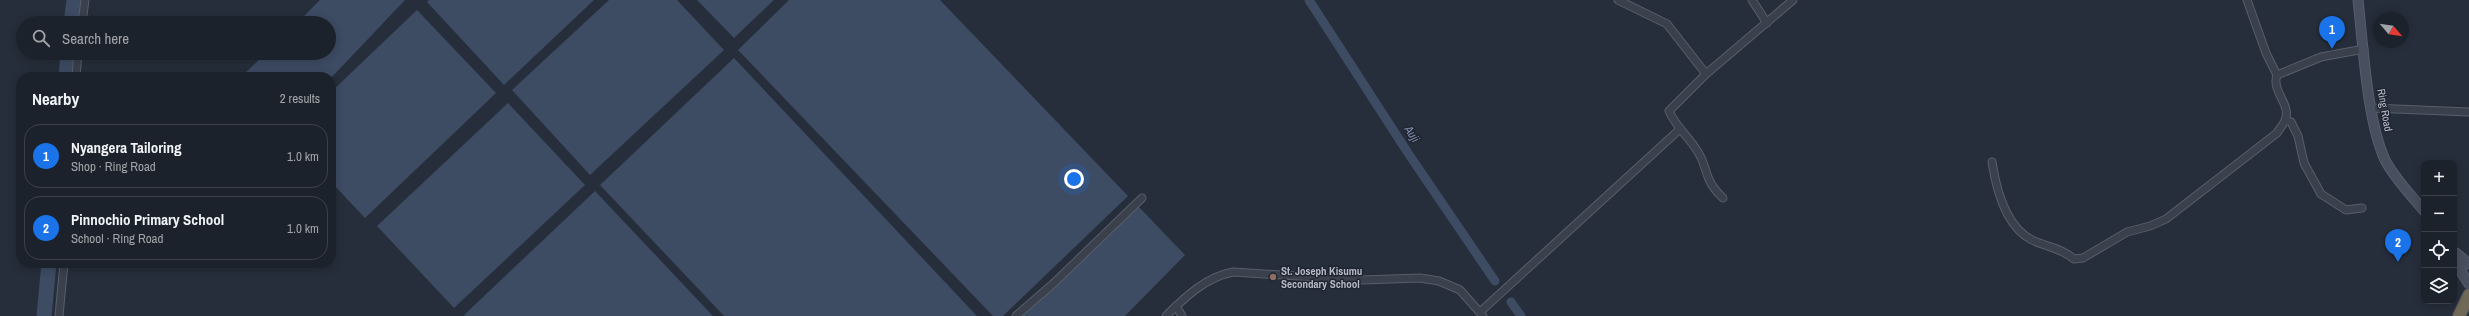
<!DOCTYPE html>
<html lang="en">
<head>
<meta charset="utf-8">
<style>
  body { margin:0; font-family:"Archivo Narrow",sans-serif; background:#292f38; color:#f1f3f6 }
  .controls { position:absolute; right:12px; bottom:12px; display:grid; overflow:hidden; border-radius:8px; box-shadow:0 2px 10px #0003 }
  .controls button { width:36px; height:36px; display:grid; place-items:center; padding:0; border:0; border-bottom:1px solid #3a3f48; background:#1c222c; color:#f1f3f6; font:20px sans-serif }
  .compass { position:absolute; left:2373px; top:12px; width:36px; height:36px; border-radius:50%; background:#1c222c; box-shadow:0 2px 10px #0003; rotate:119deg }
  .you { position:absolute; left:1074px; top:179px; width:14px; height:14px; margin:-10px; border:3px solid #fff; border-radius:50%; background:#1a73e8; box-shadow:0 0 0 6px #1a73e833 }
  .badge { display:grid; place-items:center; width:26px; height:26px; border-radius:50%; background:#1a73e8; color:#fff; font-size:13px; font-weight:700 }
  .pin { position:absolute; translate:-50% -33px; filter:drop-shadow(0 1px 2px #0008) }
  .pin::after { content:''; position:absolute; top:21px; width:14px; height:12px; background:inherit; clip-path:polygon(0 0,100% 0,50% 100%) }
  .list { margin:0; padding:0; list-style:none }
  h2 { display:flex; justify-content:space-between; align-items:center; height:52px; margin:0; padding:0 16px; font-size:17px }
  h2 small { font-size:13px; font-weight:400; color:#a0a4a9 }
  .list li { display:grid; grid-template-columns:26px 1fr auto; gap:12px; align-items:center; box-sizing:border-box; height:64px; margin:0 8px 8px; padding:0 8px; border:1px solid #3a3f48; border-radius:16px }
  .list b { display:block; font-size:15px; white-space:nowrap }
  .list p { margin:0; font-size:13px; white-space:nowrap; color:#a0a4a9 }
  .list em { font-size:13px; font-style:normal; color:#a0a4a9 }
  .icon { flex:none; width:22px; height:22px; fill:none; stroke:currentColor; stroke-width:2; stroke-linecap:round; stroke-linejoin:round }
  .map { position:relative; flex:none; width:2469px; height:316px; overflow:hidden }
  .search { position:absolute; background:#1c222c; box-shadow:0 2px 10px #0003; left:16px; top:16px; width:320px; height:44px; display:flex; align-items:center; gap:10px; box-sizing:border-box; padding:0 14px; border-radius:22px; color:#a0a4a9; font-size:15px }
  .panel { position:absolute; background:#1c222c; box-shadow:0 2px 10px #0003; left:16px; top:72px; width:320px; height:196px; border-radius:16px }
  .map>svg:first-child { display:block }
</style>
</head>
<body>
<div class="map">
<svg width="2469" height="316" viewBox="0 0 2469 316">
  <rect width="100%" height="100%" fill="#262e3b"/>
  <!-- water -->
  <g fill="#3d4b63">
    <polygon points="320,0 405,0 331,78 242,76 266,53 329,53 329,23 297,23"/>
    <polygon points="429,0 594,0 504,85 427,2"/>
    <polygon points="609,0 677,0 724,50 590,175 512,90"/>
    <polygon points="697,0 774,0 734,38"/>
    <polygon points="789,0 940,0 1128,196 1003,316 993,316 738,50"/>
    <polygon points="417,10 496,93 365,218 331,182 331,92"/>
    <polygon points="734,58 977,316 724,316 600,185"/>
    <polygon points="508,103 585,185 454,308 377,226"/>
    <polygon points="595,191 713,316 465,316 464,315"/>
    <polygon points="1138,206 1185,255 1125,316 1020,316"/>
  </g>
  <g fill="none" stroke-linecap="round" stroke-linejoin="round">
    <!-- canal -->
    <g stroke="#3d4b63" stroke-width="9">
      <polyline points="1309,0 1410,156 1495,281"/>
      <polyline points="1511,302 1521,316"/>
    </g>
    <!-- river -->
    <g stroke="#3d4b63" stroke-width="15">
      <polyline points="71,23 74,0"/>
      <polyline points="66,77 68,53"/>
      <polyline points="44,316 49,263"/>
    </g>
    <defs>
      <g id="street">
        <polyline points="1618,0 1667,24 1706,74"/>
        <polyline points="1752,0 1767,23"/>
        <polyline points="2247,0 2266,53 2277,75"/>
        <polyline points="82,23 85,0"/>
        <polyline points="76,77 78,53"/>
        <polyline points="2372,108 2469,112"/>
        <polyline points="2286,120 2291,122 2298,136 2304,163 2321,194 2346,210 2362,208"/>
        <path d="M1992,162C1996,188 2006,227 2032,240C2047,247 2061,248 2074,259L2083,258L2127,232L2150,226L2166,219L2277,133C2279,129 2284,124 2285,120C2292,105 2271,91 2277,75L2321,57L2364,49"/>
        <path d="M1723,198C1703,179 1709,170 1698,152C1689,137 1676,127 1669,111L1706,74L1793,0"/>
        <polyline points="1176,306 1182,316"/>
        <polyline points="1480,312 1680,129"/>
        <polyline points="59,316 64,263"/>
        <polyline points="1016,316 1054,283 1142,198"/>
        <path d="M1166,316C1185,297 1206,277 1233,272L1362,280L1420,278L1439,281L1460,290L1483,316"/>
      </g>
      <g id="secondary">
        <path d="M2358,0C2363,44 2367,121 2385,160C2395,179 2411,195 2424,211"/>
        <polyline points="2456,253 2469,264"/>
        <polyline points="2457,255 2462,273 2469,284"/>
      </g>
      <polyline id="highway" points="2459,316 2469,295"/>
    </defs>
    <!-- street casing -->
    <use href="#street" stroke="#585e6a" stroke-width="9"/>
    <!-- secondary casing -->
    <use href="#secondary" stroke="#585e6a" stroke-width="11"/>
    <!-- highway casing -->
    <use href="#highway" stroke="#454b57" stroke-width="14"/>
    <!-- street -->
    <use href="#street" stroke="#3a404c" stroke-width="7"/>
    <!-- secondary -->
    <use href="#secondary" stroke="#484f5e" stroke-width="9"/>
    <!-- highway -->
    <use href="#highway" stroke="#716958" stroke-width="12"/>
  </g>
  <!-- markers -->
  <circle fill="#8d6e63" stroke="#1f2531" stroke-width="1.5" cx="1273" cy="277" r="4"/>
  <g text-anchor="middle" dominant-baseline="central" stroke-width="3" stroke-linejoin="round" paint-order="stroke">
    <!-- street labels -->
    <g font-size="11" fill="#b6bbc7" stroke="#1f2531">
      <text transform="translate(2385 110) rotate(80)">Ring Road</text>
    </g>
    <!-- poi labels -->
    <g font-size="11" font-weight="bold" fill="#b6bbc7" stroke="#1f2531" text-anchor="start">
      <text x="1281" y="271">St. Joseph Kisumu<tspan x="1281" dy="13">Secondary School</tspan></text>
    </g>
    <!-- water labels -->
    <g font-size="12" font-style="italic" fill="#8090ac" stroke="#1f2531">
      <text transform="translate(1412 134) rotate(57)">Auji</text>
    </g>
  </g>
</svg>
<div class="controls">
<button>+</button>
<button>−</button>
<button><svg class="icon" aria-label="locate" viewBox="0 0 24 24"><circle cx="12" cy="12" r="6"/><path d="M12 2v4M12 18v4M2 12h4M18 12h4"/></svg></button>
<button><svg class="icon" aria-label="layers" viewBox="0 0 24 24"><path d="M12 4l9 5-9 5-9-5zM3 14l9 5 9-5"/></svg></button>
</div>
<svg class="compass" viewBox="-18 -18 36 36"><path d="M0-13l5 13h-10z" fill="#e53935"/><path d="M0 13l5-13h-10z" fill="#a0a4a9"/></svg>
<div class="you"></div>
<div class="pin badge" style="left:2332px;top:49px">1</div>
<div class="pin badge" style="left:2398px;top:262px">2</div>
<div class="search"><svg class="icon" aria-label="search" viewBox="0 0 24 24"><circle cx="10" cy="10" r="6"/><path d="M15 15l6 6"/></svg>Search here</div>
<section class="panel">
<h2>Nearby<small>2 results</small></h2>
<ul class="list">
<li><span class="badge">1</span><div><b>Nyangera Tailoring</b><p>Shop · Ring Road</p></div><em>1.0 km</em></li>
<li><span class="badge">2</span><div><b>Pinnochio Primary School</b><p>School · Ring Road</p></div><em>1.0 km</em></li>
</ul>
</section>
</div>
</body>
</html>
